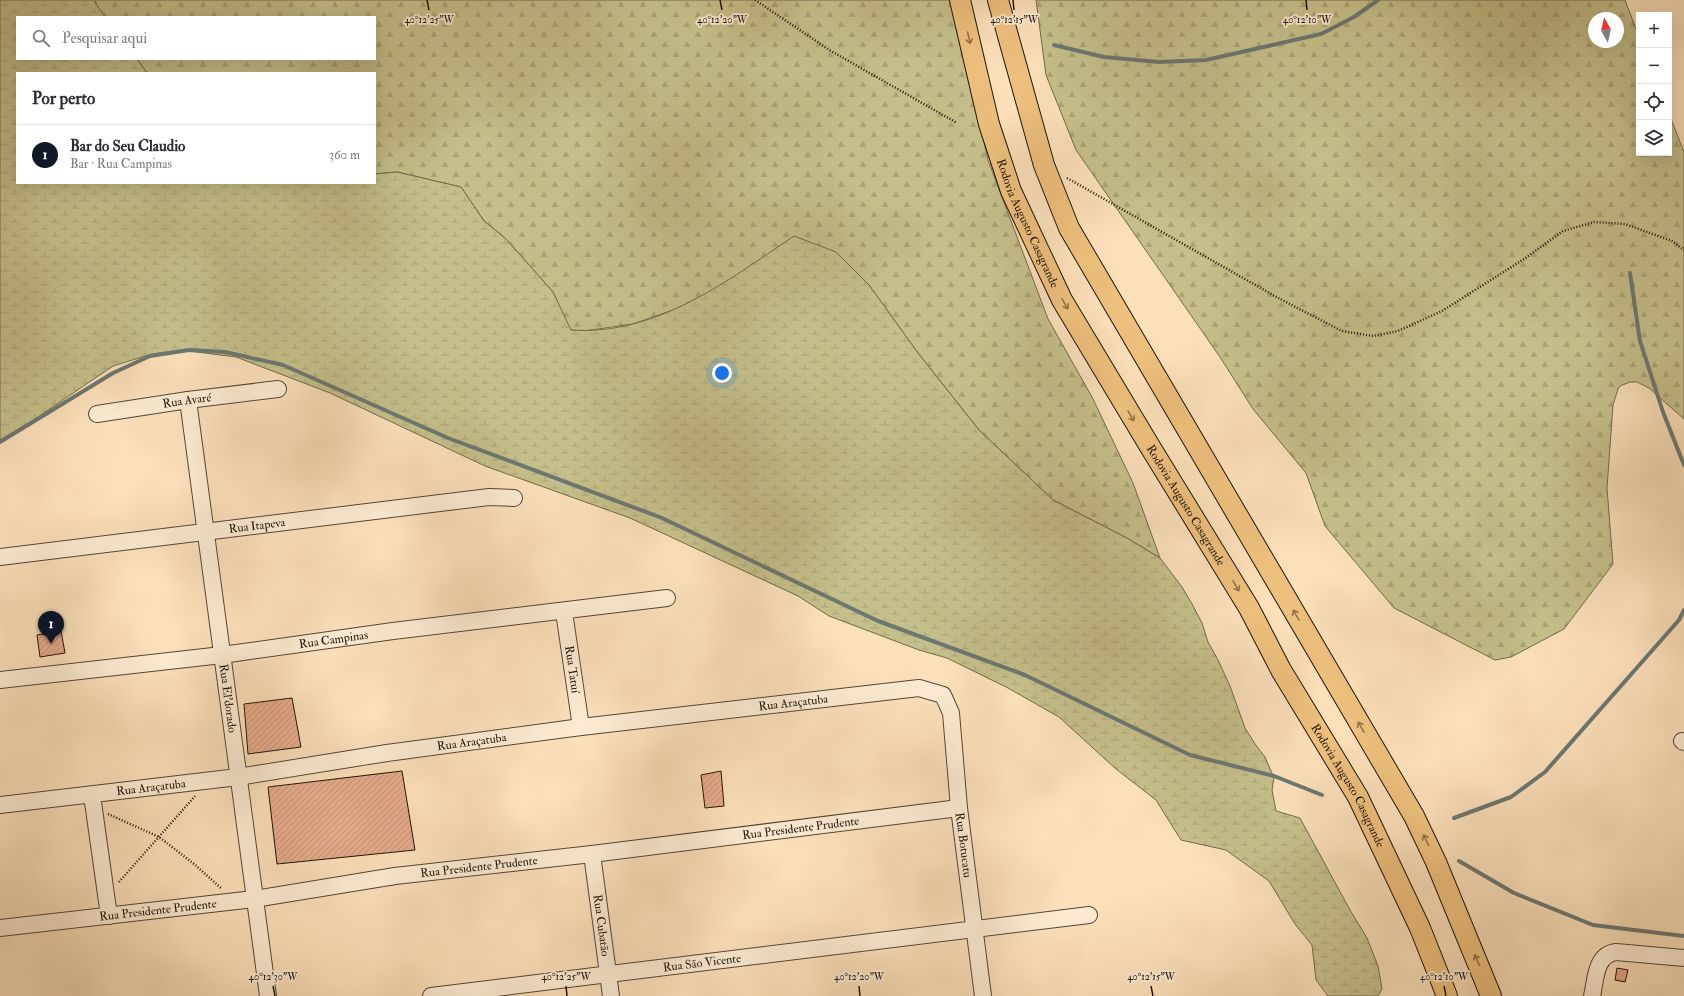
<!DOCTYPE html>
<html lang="pt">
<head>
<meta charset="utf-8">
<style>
  body { margin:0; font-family:"IM FELL Double Pica",serif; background:#f7f7f7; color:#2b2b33 }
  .controls { position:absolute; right:12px; top:12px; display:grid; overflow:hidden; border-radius:0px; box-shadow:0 4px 16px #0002 }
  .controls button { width:36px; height:36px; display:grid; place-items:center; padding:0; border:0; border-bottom:1px solid #e1e1e2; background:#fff; color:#2b2b33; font:20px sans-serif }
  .compass { position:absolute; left:1588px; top:12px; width:36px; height:36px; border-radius:50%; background:#fff; box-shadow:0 4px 16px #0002; rotate:352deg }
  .you { position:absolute; left:722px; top:373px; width:14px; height:14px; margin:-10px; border:3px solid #fff; border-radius:50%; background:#1a73e8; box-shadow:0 0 0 6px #1a73e833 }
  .badge { display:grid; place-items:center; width:26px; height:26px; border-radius:50%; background:#111827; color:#fff; font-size:13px; font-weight:700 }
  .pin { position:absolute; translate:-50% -33px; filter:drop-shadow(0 1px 2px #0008) }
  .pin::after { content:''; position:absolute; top:21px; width:14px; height:12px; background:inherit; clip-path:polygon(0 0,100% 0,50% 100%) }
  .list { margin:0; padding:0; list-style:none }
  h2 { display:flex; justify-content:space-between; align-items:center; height:52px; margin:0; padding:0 16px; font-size:17px }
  h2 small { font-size:13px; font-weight:400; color:#7c7c81 }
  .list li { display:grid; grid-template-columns:26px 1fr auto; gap:12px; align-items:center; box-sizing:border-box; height:60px; padding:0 16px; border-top:1px solid #e1e1e2 }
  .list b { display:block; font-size:15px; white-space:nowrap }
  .list p { margin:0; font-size:13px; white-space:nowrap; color:#7c7c81 }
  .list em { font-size:13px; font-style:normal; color:#7c7c81 }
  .icon { flex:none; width:22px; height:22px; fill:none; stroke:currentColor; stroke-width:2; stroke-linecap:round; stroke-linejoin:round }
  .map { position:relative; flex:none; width:1684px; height:996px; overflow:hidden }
  .search { position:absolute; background:#fff; box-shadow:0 4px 16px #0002; left:16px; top:16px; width:360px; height:44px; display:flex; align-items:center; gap:10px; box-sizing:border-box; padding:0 14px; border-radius:0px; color:#7c7c81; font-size:15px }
  .panel { position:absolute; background:#fff; box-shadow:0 4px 16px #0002; left:16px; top:72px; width:360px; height:112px; border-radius:0px }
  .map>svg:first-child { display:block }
</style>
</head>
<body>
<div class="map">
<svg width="1684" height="996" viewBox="0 0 1684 996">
  <defs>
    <pattern id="forest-firs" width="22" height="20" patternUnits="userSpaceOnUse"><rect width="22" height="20" fill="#c5c08b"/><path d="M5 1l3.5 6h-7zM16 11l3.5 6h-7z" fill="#a9a477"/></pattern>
    <pattern id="wetland-marsh" width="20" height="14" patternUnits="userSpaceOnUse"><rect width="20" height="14" fill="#c5c08b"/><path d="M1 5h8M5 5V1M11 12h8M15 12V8" fill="none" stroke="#a9a477"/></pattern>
    <pattern id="building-hatch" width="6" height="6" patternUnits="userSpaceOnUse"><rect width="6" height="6" fill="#e6ac8c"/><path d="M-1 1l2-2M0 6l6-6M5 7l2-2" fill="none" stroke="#c59378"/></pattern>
  </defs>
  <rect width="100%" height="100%" fill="#fbe0ba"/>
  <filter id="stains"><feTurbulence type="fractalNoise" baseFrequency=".005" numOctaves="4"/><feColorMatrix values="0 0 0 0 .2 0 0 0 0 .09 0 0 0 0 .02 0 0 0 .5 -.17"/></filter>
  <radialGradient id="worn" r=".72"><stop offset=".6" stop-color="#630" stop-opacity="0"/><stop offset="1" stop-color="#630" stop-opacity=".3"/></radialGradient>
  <!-- forest -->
  <g fill="url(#forest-firs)" stroke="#726a4c" fill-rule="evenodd">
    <polygon points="95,0 953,0 988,160 1048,319 1092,397 1133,483 1160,558 1127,538 1053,500 979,430 918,353 869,285 719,287 676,309 633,324 584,331 570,330 553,292 506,239 484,221 461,187 397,172 375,174 375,73 147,73 137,59 375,59 375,17 105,17 97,6"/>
    <path d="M1036,0H1625L1639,37V153H1669V114L1684,152V419L1649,388L1637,382H1630L1620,386L1618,389L1613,405L1607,488L1613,564L1564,629L1511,657L1495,660L1394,608L1325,526L1306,473L1253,409L1220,357L1076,150L1046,75ZM1594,18H1618V42H1594Z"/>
  </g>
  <!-- wetland -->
  <path fill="url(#wetland-marsh)" stroke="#726a4c" d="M0,0H93L105,17H17V59H137L147,73H17V183H375V174L397,172L461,187L484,221L506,239L553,292L571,330C656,336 727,281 794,236L836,252L869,285L918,353L979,430L1053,500L1127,538L1160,558L1182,587L1192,604L1202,623L1208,642L1218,660L1230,686L1245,728L1255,744L1265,757L1274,778L1272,790L1276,811L1300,818L1350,910L1367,938L1378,966L1382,989L1378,996H1328L1316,980L1312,945L1295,924L1269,881L1226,850L1181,840L1156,800L1116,769L1059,717L1008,688L947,658L919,650L829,616L798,596L630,518L485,466L330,393L236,357L181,350L152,354L113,366L32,421L0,440Z"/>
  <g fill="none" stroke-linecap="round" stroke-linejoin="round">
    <!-- stream -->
    <g stroke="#6c7871" stroke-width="4">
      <polyline points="1054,45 1104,57 1159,62 1206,60 1321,34 1354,17 1378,0"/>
      <polyline points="1630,273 1640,341 1663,412 1684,465"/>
      <polyline points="0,442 113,373 150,356 189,350 225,352 283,365 448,438 662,518 878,621 1025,675 1190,755 1274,776 1322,795"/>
      <polyline points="1454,818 1511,797 1545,772 1679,620 1684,610"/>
      <polyline points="1459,861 1514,893 1593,925 1684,936"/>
    </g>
  </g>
  <!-- building -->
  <g fill="url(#building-hatch)" stroke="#1f130c">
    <polygon points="61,631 65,653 40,657 37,635"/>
    <polygon points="292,698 301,747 248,754 244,704"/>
    <polygon points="402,771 415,850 277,864 268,787"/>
    <polygon points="721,771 724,806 705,808 701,775"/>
    <polygon points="1617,968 1628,970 1625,982 1615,980"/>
  </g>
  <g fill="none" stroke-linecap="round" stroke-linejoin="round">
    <defs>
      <g id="minor">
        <path id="s1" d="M188,400L268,996"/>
        <path id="s2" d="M97,414L188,400L278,389"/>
        <path id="s3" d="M0,557L489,497L514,498"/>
        <path id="s4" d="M564,612L581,727"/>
        <path id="s5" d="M0,680L222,655L393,631L667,598"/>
        <polyline points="1682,741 1684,742"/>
        <polyline points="92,795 109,916"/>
        <path id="s6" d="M0,805L238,777L387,753L581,727L919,688L943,695L951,713L959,808L983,996"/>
        <path id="s7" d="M592,854L611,996"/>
        <path id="s8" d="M0,928L254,899L395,876L592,854L959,808"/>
        <path id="s9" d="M431,996L1089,915"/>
        <path d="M1592,996C1596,979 1595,955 1616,952L1684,958"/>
      </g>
      <g id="major">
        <path id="s10" d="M960,0L989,124L1011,191L1062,300L1149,445L1249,608L1281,670L1358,797L1420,928L1447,996"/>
        <polyline points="998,0 1044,165 1069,228 1414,816 1436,862 1491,996"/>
      </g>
    </defs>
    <!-- minor casing -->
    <use href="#minor" stroke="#564638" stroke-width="18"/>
    <!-- major casing -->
    <use href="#major" stroke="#1f130c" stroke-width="22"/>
    <!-- path -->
    <g stroke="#1f130c" stroke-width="2.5" stroke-dasharray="1 2" stroke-linecap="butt">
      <polyline points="755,0 831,51 957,123"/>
      <polyline points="1067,178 1280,299 1342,331 1373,336 1398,331 1442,311 1524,259 1563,231 1594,222 1625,224 1672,241 1684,250"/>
      <polyline points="108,814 159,837 194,864 222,889"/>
      <polyline points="119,882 195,796"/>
    </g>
    <!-- minor -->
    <use href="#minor" stroke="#fcebd2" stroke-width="16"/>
    <!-- major -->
    <use href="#major" stroke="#eec07d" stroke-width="20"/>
  </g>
  <!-- one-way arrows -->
  <defs><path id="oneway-shaft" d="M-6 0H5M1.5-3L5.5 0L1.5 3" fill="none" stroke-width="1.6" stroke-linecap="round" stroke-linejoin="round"/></defs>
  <g stroke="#91724a">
    <use href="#oneway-shaft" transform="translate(969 38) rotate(77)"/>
    <use href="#oneway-shaft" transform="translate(1065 304) rotate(60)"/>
    <use href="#oneway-shaft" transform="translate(1131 416) rotate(59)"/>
    <use href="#oneway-shaft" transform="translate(1236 586) rotate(59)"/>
    <use href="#oneway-shaft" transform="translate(1296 615) rotate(-120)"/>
    <use href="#oneway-shaft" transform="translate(1361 727) rotate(-120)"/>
    <use href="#oneway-shaft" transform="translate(1426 840) rotate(-116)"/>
    <use href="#oneway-shaft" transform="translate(1477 960) rotate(-113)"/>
  </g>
  <!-- ticks -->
  <path fill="none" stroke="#1f130c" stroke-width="1.5" d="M427,0L429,10M720,0L722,10M1013,0L1014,10M1306,0L1307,10M273,986L275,996M566,986L567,996M859,986L860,996M1151,986L1153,996M1444,986L1446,996"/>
  <g text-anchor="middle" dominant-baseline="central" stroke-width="3.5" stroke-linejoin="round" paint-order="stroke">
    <!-- street labels -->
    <g font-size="12" fill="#1f130c" stroke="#fcebd2">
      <text stroke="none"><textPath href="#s10" startOffset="234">Rodovia Augusto Casagrande</textPath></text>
      <text stroke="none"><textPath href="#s2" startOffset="91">Rua Avaré</textPath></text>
      <text stroke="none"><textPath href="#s10" startOffset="558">Rodovia Augusto Casagrande</textPath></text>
      <text stroke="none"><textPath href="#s3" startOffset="259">Rua Itapeva</textPath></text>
      <text stroke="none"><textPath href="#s5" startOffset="336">Rua Campinas</textPath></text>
      <text stroke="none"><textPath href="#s4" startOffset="58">Rua Tatuí</textPath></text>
      <text stroke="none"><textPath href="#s1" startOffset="301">Rua El'dorado</textPath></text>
      <text stroke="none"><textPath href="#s6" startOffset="800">Rua Araçatuba</textPath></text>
      <text stroke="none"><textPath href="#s6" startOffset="476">Rua Araçatuba</textPath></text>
      <text stroke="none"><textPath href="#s10" startOffset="882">Rodovia Augusto Casagrande</textPath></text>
      <text stroke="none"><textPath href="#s6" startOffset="152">Rua Araçatuba</textPath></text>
      <text stroke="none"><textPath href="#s8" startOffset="807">Rua Presidente Prudente</textPath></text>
      <text stroke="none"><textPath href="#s6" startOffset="1104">Rua Botucatu</textPath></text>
      <text stroke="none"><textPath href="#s8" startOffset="483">Rua Presidente Prudente</textPath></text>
      <text stroke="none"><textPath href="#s8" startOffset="159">Rua Presidente Prudente</textPath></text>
      <text stroke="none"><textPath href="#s7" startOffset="72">Rua Cubatão</textPath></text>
      <text stroke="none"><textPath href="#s9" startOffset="273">Rua São Vicente</textPath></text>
    </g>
  </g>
  <g font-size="10" text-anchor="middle" fill="#1f130c" stroke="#fcebd2" stroke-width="3.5" stroke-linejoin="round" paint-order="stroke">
    <text x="429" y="23">40°12'25"W</text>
    <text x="722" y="23">40°12'20"W</text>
    <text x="1014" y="23">40°12'15"W</text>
    <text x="1307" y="23">40°12'10"W</text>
    <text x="273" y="980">40°12'30"W</text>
    <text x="566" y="980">40°12'25"W</text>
    <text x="859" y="980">40°12'20"W</text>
    <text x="1151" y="980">40°12'15"W</text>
    <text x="1444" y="980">40°12'10"W</text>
  </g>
  <rect width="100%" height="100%" filter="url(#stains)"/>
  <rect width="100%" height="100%" fill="url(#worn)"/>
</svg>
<div class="controls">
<button>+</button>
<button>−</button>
<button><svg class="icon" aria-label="locate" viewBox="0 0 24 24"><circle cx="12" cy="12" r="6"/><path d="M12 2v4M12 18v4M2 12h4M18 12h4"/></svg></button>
<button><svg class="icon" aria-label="layers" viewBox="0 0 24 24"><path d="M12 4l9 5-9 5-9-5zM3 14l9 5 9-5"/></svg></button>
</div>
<svg class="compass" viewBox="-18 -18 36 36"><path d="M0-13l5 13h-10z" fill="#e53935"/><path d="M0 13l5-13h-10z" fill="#7c7c81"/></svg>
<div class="you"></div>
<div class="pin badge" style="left:51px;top:644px">1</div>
<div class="search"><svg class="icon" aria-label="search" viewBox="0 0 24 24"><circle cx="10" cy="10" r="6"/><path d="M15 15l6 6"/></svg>Pesquisar aqui</div>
<section class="panel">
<h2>Por perto<small></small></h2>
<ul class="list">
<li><span class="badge">1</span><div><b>Bar do Seu Claudio</b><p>Bar · Rua Campinas</p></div><em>360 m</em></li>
</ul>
</section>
</div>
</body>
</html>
